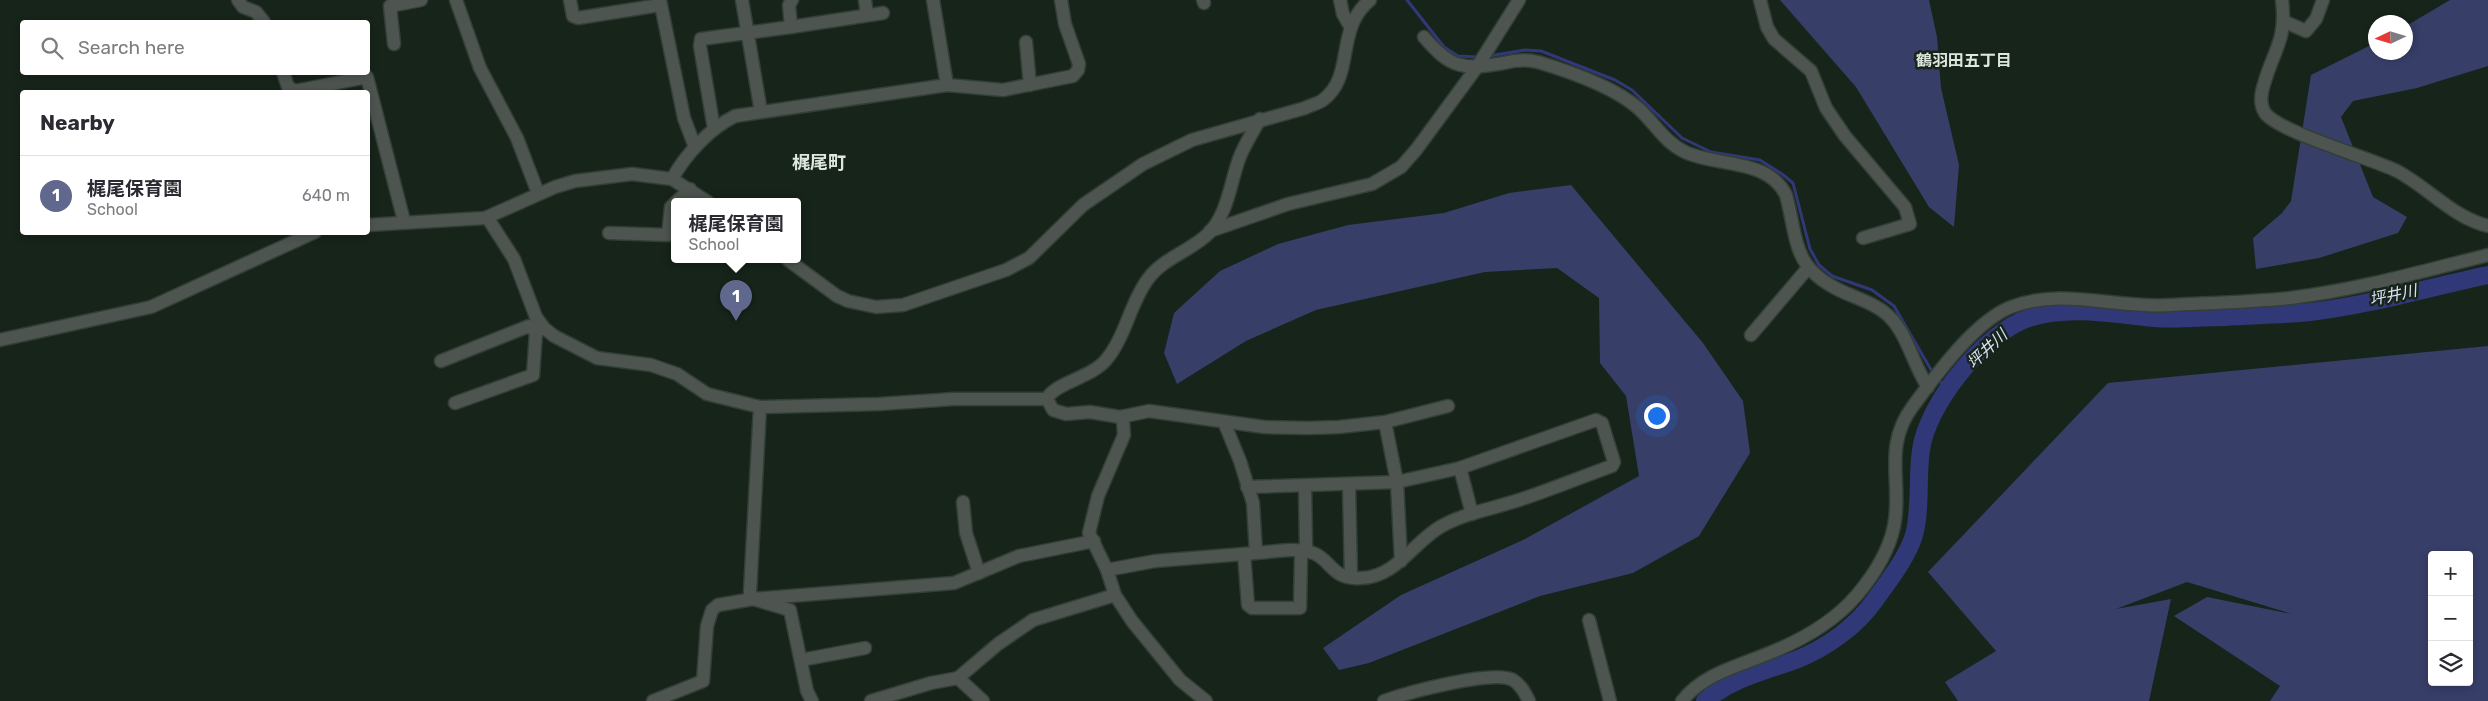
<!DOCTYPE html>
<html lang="en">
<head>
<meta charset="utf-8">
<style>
  body { margin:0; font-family:Rubik,"Noto Sans JP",sans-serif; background:#f2f2f3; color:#2b2b33 }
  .controls { position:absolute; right:15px; bottom:15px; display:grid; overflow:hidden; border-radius:5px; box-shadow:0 2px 8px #0003 }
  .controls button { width:45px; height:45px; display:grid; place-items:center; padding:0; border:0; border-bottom:1px solid #e1e1e2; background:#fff; color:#2b2b33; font:25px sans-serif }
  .compass { position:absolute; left:2368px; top:15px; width:45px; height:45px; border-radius:50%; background:#fff; box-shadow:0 2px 8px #0003; rotate:266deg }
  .you { position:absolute; left:1656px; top:415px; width:18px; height:18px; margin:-12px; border:4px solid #fff; border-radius:50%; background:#1a73e8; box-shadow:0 0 0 8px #1a73e833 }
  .badge { display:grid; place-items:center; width:32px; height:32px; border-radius:50%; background:#61688e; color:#fff; font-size:16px; font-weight:700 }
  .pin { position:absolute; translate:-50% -41px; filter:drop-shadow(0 1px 2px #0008) }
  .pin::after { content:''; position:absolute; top:26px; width:18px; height:15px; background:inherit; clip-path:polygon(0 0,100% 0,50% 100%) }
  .popup { position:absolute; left:671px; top:198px; width:130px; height:65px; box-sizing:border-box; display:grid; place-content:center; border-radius:5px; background:#fff; filter:drop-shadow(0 1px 4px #0005); font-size:16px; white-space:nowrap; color:#7c7c81 }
  .popup b { font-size:19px; color:#2b2b33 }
  .popup::after { content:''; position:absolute; left:50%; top:100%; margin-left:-10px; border:10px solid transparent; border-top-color:#fff }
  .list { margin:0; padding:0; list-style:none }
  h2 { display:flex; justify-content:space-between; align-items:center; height:65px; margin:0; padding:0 20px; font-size:21px }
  h2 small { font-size:16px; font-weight:400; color:#7c7c81 }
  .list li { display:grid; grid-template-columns:32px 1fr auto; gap:15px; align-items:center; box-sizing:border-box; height:80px; padding:0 20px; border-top:1px solid #e1e1e2 }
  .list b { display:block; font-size:19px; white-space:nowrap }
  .list p { margin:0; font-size:16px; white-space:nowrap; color:#7c7c81 }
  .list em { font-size:16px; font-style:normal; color:#7c7c81 }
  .icon { flex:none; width:28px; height:28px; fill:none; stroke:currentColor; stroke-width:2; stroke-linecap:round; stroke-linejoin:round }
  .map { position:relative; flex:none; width:2488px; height:701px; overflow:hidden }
  .search { position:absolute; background:#fff; box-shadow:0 2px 8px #0003; left:20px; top:20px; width:350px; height:55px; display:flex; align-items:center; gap:12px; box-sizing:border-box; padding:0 18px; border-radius:5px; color:#7c7c81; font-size:19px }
  .panel { position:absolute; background:#fff; box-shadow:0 2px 8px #0003; left:20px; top:90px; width:350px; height:145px; border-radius:5px }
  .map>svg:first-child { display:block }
</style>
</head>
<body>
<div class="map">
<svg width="2488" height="701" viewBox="0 0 2488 701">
  <rect width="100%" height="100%" fill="#17241a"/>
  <!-- green -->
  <g fill="#373e68" fill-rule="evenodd">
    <polygon points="1780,0 1929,0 1937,37 1941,88 1959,165 1954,227 1929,207 1856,87"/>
    <polygon points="2450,0 2488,0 2488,66 2417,88 2353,101 2341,117 2373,197 2407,217 2398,233 2319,258 2256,269 2253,238 2282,213 2291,201 2311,75 2375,43 2376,52 2406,52 2406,26"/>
    <polygon points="1571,185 1703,343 1743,401 1750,453 1699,536 1633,573 1540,596 1369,663 1339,670 1323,648 1401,595 1523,540 1639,476 1626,396 1600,363 1599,298 1557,268 1485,272 1316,310 1246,341 1177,384 1164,353 1174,313 1220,271 1278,244 1348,225 1444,213 1509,193"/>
    <path d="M2488,346V701H2270L2280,686L2174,616L2207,597L2292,614L2187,582L2116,609L2171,599L2149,701H1958L1945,682L1996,651L1928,572L2108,383ZM2432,555H2469V682H2432Z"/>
  </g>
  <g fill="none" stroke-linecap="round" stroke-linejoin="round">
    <!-- stream -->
    <g stroke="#313878" stroke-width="3">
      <polyline points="1407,0 1444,47 1458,56 1478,57"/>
      <polyline points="1489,56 1525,50 1541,51 1615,80 1632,90 1682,138 1711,152 1760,160 1782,174 1793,183 1810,249 1819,265 1832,276 1872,290 1894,306 1934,375"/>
      <polyline points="1938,379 1946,388"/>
    </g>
    <!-- river -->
    <path stroke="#313878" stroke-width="18" d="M1705,701C1731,679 1764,671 1796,660C1826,648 1856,627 1875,600C1888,582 1908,556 1914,535C1921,511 1917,476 1921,450C1927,404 1985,332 2029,318C2069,305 2113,314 2154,318C2177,320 2201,317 2224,317C2253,315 2282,315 2310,312C2370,305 2430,287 2488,275"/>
    <defs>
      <g id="minor">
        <polyline points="238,0 243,7 256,12 264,22"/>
        <polyline points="456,0 480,68 517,138 538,193"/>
        <polyline points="570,0 573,16 578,18 660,5"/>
        <polyline points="660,0 684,118 695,147"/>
        <polyline points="742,0 761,112"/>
        <polyline points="865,0 867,15"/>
        <polyline points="933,0 947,85"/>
        <polyline points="1203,0 1204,3"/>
        <polyline points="1340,0 1343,14 1350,26"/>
        <polyline points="1760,0 1767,27 1774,39 1811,71 1826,108 1845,136 1905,207 1910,224 1863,238"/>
        <path d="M2282,0C2287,40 2274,49 2264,84C2261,93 2259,104 2265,113C2279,132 2370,158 2397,171C2429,188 2452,217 2488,226"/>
        <polyline points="2283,21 2306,31 2316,19 2323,0"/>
        <polyline points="791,27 883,13"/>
        <path d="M1424,37C1451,69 1464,70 1504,63C1515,60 1526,59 1538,62C1568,71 1614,87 1638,108C1654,122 1664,142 1685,152C1717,167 1768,158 1786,195C1798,240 1792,267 1839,290C1853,297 1872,302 1884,312C1907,329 1912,364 1928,387"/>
        <polyline points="1026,42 1030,85"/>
        <polyline points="394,44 390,6 421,0"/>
        <polyline points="283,72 288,87 295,91 367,77 404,221"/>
        <polyline points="714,129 700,46 701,39 791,27 789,5 792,0"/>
        <path d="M672,179C686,154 709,129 735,116L947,85L1003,90L1073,76L1078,70L1079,64L1065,24L1061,0"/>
        <polyline points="487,217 514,259 536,317 544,328 554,336 597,358 651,365 677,374 707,394 760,407 750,592 753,599 790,610 807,691 812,701"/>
        <polyline points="368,225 485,218 555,187 575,181 632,174 672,179 708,202"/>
        <polyline points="1210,231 1288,204 1372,184 1401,167 1416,150 1477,67 1519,0"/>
        <polyline points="609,233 668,235 671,207 690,189"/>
        <path d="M788,260L837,296L848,301L876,307L903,305L1006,270L1029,258L1083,205L1143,164L1192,140L1305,108C1310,105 1318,104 1323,100C1356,75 1334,30 1370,0"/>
        <polyline points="1751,335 1808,268"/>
        <polyline points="0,340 151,307 315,232"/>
        <polyline points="441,361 529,326 536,332"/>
        <polyline points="1047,399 1053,410 1066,414 1090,412 1120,417 1149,411 1264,427 1307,428 1339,427 1385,422 1448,406"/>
        <path d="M1047,399C1054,383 1091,378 1106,360C1126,336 1130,303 1148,279C1163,258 1191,251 1209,233C1228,213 1230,184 1239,159C1244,145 1253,132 1260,119"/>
        <polyline points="455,403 533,375 536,332 544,328"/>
        <polyline points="760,407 879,404 954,399 1047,399"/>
        <polyline points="1120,417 1123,421 1124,435 1098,496 1089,533 1107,570 1115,595 1132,621 1180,680 1206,701"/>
        <polyline points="1385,422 1397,482 1401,561"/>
        <polyline points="1460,468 1472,514"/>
        <polyline points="1349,485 1351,577"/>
        <path d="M1247,487L1397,482L1460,468L1596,420L1602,423L1614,462L1612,466C1581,477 1550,490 1519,500C1492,509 1464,513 1440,527C1413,543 1396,577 1361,578C1331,580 1331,559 1313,553C1295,547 1273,552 1256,553"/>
        <polyline points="963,502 966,533 979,573"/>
        <polyline points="1244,554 1248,605 1252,608 1300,608 1301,557 1306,546 1305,486"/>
        <polyline points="1107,570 1155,561 1256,553 1253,503 1240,461 1224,422"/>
        <polyline points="1589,620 1610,701"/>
        <polyline points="801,660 865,648"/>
        <polyline points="958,678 983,701"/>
        <polyline points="653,701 703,681 707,626 712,610 718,605 753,599 954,583 1019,556 1094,541"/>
        <polyline points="871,701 931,683 958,678 998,644 1033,620 1115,595"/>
        <path d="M1384,701C1406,693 1494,669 1513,680C1521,685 1525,693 1529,701"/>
        <path d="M1682,701C1703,674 1736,667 1767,654C1800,641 1834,622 1857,595C1873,576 1889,551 1894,526C1903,484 1882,447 1913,406C1936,375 1975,321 2011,307C2063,287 2117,309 2171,305C2210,303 2250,302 2290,298C2357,290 2423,271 2488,255"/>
      </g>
    </defs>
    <!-- minor casing -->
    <use href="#minor" stroke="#333f36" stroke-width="15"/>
    <!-- minor -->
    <use href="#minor" stroke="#4e5550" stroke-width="12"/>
  </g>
  <g text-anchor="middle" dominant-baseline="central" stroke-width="5" stroke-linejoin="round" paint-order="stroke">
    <!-- neighbourhood labels -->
    <g font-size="16" font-weight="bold" fill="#dee6df" stroke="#17241a">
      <text x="1964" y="60">鶴羽田五丁目</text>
    </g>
    <!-- water labels -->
    <g font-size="16" font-style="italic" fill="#dce1f4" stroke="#17241a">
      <text transform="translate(2393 295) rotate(-12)">坪井川</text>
      <text transform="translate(1987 349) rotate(-43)">坪井川</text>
    </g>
    <!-- quarter labels -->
    <g font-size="18" font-weight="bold" fill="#dee6df" stroke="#17241a">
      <text x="819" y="163">梶尾町</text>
    </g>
  </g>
</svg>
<div class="controls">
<button>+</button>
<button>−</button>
<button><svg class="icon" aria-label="layers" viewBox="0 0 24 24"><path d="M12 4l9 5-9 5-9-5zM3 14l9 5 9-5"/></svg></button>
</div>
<svg class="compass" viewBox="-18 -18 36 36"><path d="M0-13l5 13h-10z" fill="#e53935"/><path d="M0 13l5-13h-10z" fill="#7c7c81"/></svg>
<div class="you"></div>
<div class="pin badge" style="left:736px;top:321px">1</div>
<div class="popup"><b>梶尾保育園</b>School</div>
<div class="search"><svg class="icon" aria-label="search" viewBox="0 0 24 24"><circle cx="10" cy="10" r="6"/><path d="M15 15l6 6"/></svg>Search here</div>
<section class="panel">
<h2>Nearby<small></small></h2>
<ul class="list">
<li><span class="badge">1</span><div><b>梶尾保育園</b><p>School</p></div><em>640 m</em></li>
</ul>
</section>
</div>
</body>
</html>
